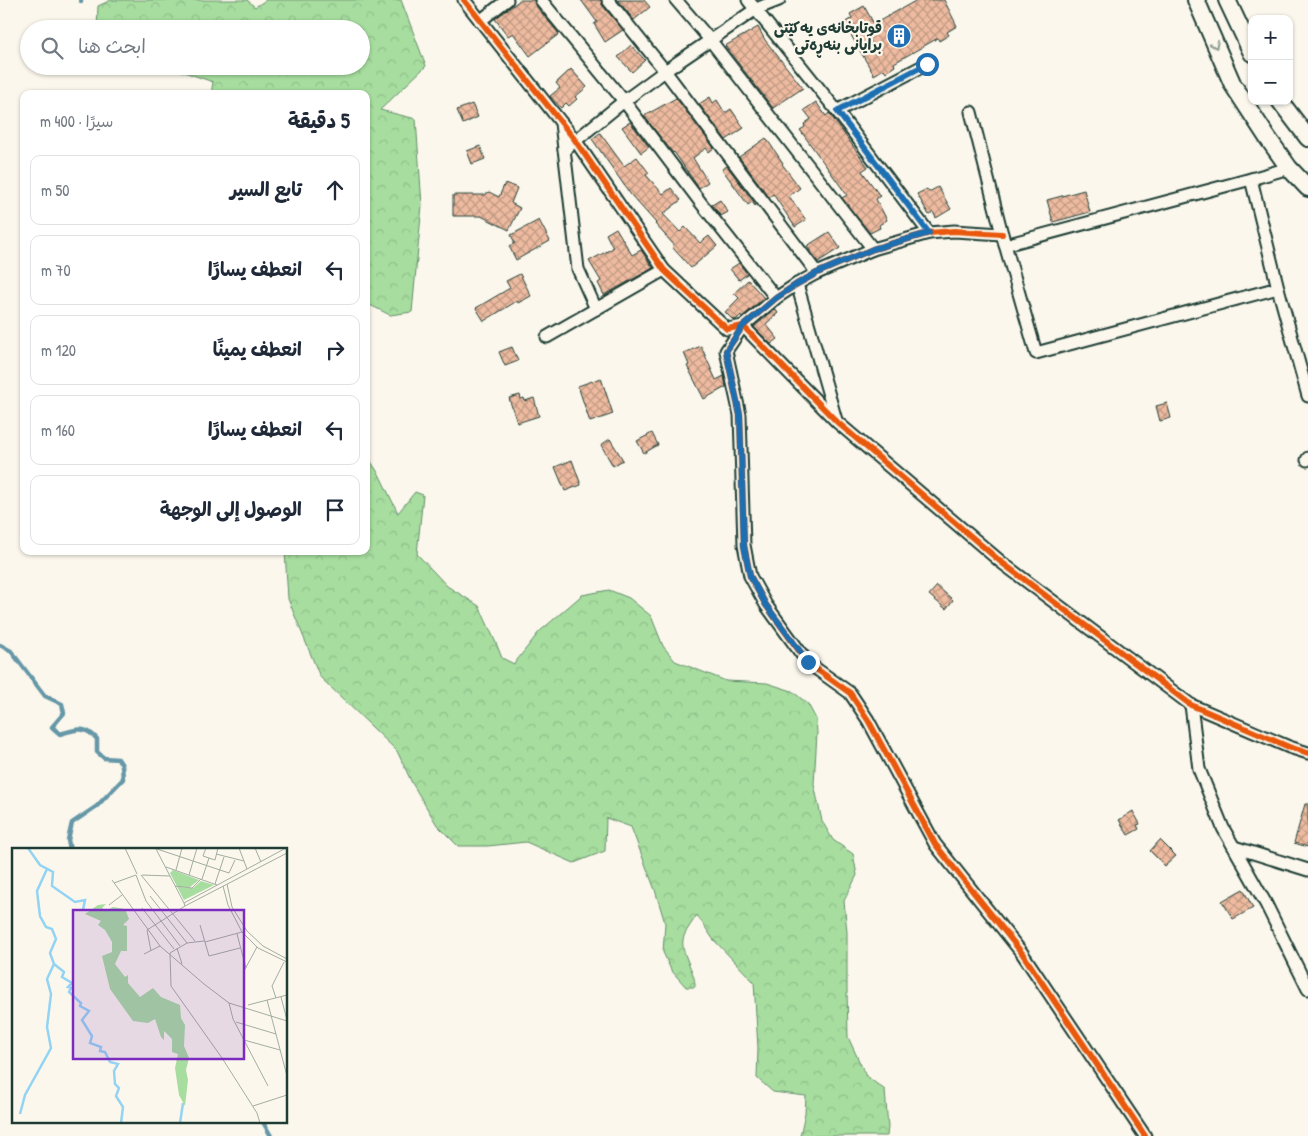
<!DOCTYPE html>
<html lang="ar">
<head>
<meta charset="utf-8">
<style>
  body { margin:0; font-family:"Patrick Hand","Playpen Sans Arabic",sans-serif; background:#f2f2f3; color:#1f2937; direction:rtl }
  .controls { position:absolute; right:15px; top:15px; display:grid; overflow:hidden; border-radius:10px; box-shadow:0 1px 4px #0004 }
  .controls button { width:45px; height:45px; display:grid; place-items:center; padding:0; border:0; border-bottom:1px solid #e0e1e3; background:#fff; color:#1f2937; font:25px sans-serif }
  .stop { position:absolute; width:15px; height:15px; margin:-11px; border:4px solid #1f6fb2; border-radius:50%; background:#fff }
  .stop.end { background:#1f6fb2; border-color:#fff; box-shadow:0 1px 5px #0008 }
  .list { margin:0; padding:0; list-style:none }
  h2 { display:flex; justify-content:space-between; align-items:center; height:65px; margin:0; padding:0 20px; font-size:21px }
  h2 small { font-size:16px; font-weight:400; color:#747a83 }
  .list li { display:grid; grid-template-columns:32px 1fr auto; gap:15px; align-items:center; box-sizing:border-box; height:70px; margin:0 10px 10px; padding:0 10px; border:1px solid #e0e1e3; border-radius:10px }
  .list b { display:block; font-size:19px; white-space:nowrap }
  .list em { font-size:16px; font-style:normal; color:#747a83 }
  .icon { flex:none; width:28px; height:28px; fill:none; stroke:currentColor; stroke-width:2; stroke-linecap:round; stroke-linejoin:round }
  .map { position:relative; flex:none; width:1308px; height:1136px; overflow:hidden; direction:ltr }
  .search { position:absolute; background:#fff; box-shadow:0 1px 4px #0004; left:20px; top:20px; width:350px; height:55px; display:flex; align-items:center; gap:12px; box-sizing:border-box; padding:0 18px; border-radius:28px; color:#747a83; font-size:19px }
  .panel { position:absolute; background:#fff; box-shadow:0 1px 4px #0004; left:20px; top:90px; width:350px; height:465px; border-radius:10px; direction:rtl }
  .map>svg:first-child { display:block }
</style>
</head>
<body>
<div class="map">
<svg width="1308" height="1136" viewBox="0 0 1308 1136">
  <defs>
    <pattern id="forest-crowns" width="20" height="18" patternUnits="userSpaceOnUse" patternTransform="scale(1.25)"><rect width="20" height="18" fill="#a7dd9f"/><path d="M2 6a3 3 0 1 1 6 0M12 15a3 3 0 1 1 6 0" fill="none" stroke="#8fbf8a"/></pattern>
    <pattern id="building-cross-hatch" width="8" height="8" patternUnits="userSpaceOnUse" patternTransform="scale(1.25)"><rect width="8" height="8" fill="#eebba0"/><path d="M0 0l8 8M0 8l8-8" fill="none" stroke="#c09983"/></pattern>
  </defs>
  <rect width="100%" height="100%" fill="#fbf7ec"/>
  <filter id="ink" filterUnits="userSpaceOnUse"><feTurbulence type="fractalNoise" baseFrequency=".02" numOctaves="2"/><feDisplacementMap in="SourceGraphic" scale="10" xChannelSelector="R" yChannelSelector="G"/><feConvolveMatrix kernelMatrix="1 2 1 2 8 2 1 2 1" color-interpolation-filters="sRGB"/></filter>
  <g filter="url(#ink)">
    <!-- forest -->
    <g fill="url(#forest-crowns)" stroke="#638d6a">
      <polygon points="111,0 247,0 255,7 266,0 401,0 426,66 380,110 416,119 422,205 412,312 390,315 370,305 368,321 366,323 366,94 211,94 213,82 167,66 361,66 361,29 97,29 98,6"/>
      <path d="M366,454L379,474L398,513L415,492L423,495L417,554L447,586L479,606L496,643L502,658L514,664L539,632L582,595L609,590L629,598L651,616L663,646L675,661L726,681L767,683L792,691L808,704L816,719L817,733L814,784L822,821L833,840L853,854L857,875L844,901L847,932V989L848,1037L866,1076L885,1090L888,1127L887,1136H800L805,1113L806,1096L773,1092L757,1078L758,1048L754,982L713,939L697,915C693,921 687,929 684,936C678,952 696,970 695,987H686L671,970L663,952L665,923L655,890L631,827L606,818L605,851L574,863L526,842L488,846H458L437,825L412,783L397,751L320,677L288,599L285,551H366Z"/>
    </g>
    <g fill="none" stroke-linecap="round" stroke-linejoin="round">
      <!-- stream -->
      <g stroke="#6597a7" stroke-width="4.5">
        <polyline points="81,0 81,1"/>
        <path d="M0,645L11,651L45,696L62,704L64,713L52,727L60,734C76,729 85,725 97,739V752L104,758L118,759L122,765L123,779L97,806L72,823L68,840L70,850"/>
        <polyline points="263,1122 271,1136"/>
      </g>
    </g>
    <!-- building -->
    <g fill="url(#building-cross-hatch)" stroke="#1f3d34">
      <polygon points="520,0 534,0 535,5 559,34 530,56 513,33 508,36 495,19"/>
      <polygon points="581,0 601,0 602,5 623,30 605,42 594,24 597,22"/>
      <polygon points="618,0 644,0 650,7 634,20"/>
      <polygon points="917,0 944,0 957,26 947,32 949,35 939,41 938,38 894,63 895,66 886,72 884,69 874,75 844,23 852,18 850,14 864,6 874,24"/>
      <polygon points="758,27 765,40 803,88 773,108 725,46"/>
      <polygon points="631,45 645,60 632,72 618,57"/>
      <polygon points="571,69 587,87 575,97 577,99 569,106 566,103 561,108 550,96 560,88 556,83"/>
      <polygon points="710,97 713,103 717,100 725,113 731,109 744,128 726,140 699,104"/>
      <polygon points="676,98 714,148 709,152 706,148 693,158 708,182 699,188 674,152 673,153 644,116"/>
      <polygon points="816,102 826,116 829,113 868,167 862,171 880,196 876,199 887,220 879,225 880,228 870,233 842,198 847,195 800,130 805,127 804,124 811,119 804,110"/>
      <polygon points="472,104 478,117 463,124 457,110"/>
      <polygon points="630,122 649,147 641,153 622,127"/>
      <polygon points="600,133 624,166 637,157 649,173 646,175 663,194 671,188 681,200 663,214 680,232 685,227 700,243 709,236 717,246 691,268 672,247 674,245 655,224 656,223 631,195 592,139"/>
      <polygon points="766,138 783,163 782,164 800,188 789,196 806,220 795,227 773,194 769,197 739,157"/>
      <polygon points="480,146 485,159 472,164 467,151"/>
      <polygon points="727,166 756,205 755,206 752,202 748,205 722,169"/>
      <polygon points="505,183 517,188 511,203 520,208 509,230 481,216 453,216 453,195 485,195 489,192 499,197"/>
      <polygon points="938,187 951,209 936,218 933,212 929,215 917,194 927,189 929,192"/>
      <polygon points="1084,190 1090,212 1053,222 1047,200"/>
      <polygon points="720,200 728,212 721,216 712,205"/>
      <polygon points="539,220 550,241 516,260 509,246 515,243 511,235"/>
      <polygon points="616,228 632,255 641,250 653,268 604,295 598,283 601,281 589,261 613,248 606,234"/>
      <polygon points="829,232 840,248 818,262 807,246"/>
      <polygon points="739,263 747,274 739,280 730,269"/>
      <polygon points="520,274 531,296 518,303 517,301 484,321 476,308 510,288 506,281"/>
      <polygon points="748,280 764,298 742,317 741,315 737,319 733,320 725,312 739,298 734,293"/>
      <polygon points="775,309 778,313 766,324 778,339 771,344 754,327"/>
      <polygon points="701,346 716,380 724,376 726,387 704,399 687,366 689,365 684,353"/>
      <polygon points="512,347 518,361 505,366 499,352"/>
      <polygon points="601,378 613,414 590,422 578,386"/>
      <polygon points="520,395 521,399 524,398 525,401 534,398 539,416 517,423 509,398"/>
      <polygon points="1167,403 1171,418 1160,421 1156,406"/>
      <polygon points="652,433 658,445 644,453 637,441"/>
      <polygon points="610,439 623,460 613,466 601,445"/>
      <polygon points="572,460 581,485 565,491 555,467"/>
      <polygon points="937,586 953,600 946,609 929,595"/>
      <polygon points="1305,804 1308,804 1308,847 1294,843"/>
      <polygon points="1133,811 1140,824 1137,825 1139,829 1128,835 1119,820"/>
      <polygon points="1160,840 1176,856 1165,866 1150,851"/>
      <polygon points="1243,889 1253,908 1233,919 1222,901"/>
    </g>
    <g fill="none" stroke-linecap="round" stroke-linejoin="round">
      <defs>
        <g id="minor">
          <polyline points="464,0 575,140 664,270 727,329 743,326 837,422 1001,562 1191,705 1289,747 1308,753"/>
          <polyline points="541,0 624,101 701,203 776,298"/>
          <polyline points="608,0 665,71 817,273"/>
          <polyline points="676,0 711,41 873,249"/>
          <polyline points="748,0 837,111 929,233"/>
          <polyline points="480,21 507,0"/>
          <polyline points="837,111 927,64"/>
          <polyline points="971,112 1002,234 1036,353 1278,288"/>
          <polyline points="561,123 578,269 596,309"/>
          <polyline points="564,150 624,101 665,71 756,9 779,0"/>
          <polyline points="1251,179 1278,288 1308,396"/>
          <polyline points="1002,234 954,231 929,233 873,249 817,273 797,284 776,298 743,326 726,351 740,415 744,545 750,576 766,605 808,663 850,693 868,720 935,844 1022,953 1145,1136"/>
          <polyline points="1005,245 1251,179 1289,168"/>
          <polyline points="797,284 836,420"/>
          <polyline points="547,337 664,270"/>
          <polyline points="1307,460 1308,458"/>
          <polyline points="1191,705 1199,769 1223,828 1266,904 1308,989"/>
          <polyline points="1234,847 1308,870"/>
        </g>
        <g id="secondary">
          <polyline points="1196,0 1233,85 1267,137 1289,168 1308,188"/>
          <polyline points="1227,0 1252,53"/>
          <polyline points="1280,101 1308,138"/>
        </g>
      </defs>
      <!-- minor casing -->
      <use href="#minor" stroke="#1f3d34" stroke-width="15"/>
      <!-- secondary casing -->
      <use href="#secondary" stroke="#1f3d34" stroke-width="20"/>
      <!-- minor -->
      <use href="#minor" stroke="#fbf7ec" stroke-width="11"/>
      <!-- secondary -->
      <use href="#secondary" stroke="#fbf7ec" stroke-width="16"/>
      <defs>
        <g id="cycleway">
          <polyline points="464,0 575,140 664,270 727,329 743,326 837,422 1001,562 1191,705 1289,747 1308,753"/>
          <polyline points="1002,234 954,231 929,233 873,249 817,273 797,284 776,298 743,326 726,351 740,415 744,545 750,576 766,605 808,663 850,693 868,720 935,844 1022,953 1145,1136"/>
        </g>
      </defs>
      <!-- cycleway casing -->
      <use href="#cycleway" stroke="#fbf7ec" stroke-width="9"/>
      <!-- cycleway -->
      <use href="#cycleway" stroke="#e8590c" stroke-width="6"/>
    </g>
    <!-- one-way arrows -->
    <defs><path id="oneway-chevron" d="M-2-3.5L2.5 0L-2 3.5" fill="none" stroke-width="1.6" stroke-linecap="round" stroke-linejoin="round" transform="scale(1.25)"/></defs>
    <use stroke="#8d9a90" href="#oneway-chevron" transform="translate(1215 45) rotate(67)"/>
  </g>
  <g fill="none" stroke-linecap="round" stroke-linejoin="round" filter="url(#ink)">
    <!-- route -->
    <polyline stroke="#1f6fb2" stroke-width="6" points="808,662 766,605 750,576 744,546 740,415 726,351 743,326 776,298 797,284 817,273 873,249 929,233 837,111 927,64"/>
  </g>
  <!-- icons -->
  <defs>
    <symbol id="building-disc" viewBox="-11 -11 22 22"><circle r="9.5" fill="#1f6fb2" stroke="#fbf7ec"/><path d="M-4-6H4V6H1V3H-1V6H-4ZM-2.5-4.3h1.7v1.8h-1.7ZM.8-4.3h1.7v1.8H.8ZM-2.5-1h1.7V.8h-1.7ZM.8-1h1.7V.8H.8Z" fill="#fff"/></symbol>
  </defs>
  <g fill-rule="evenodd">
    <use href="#building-disc" x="885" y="22" width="28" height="28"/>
  </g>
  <g text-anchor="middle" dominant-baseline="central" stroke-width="4.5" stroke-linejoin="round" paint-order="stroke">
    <!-- poi labels -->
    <g font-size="15" font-weight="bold" fill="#1f3d34" stroke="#fbf7ec" text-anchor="end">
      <text x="882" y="27">قوتابخانەی یەکێتی<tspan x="882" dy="17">برایانی بنەڕەتی</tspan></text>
    </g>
  </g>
  <!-- overview -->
  <g transform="translate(12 848)">
    <rect width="275" height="275" fill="#fbf7ec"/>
    <path d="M161,22L187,32L178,39L169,40H181L189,33L202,37L172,52L158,25Z" fill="#a7dd9f"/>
    <path d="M94,56L90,60L94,63L101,59L113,61L117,71L111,77L115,78V103H109L103,116L113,129L116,127V135L128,149L141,140L149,149L168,157L169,170L173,177L172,198L177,210L174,222L176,232L173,258L167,247L163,220L166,206L160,204V191L152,183V192L149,189L143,171L136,175L121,173L98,141L90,108L100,104V94L93,82L86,77L89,73L73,66L86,57Z" fill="#a7dd9f"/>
    <path fill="none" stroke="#93d3f4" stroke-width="2.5" d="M16,0L28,17L41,24L40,38L63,54L73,52L71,62M42,116L52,124L50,129L60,135L56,139L59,140L57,144L69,155L68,158L77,163L70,172L80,188L78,195L89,199L88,203L93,204L98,214L106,216L102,223L103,236L107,240L104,248L111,259L109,275M8,266L13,247L39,200L35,179L39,146L35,131L42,116L38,105L44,91L40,81L34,79L28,68L25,43L35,21M168,275L171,255"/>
    <path fill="none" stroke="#a3ada2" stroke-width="1" d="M113,0L125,26M194,0L191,8L203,12L206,0M227,0L235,21M243,0L249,14M274,0L172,55L173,58L275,5M144,1L172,55M145,1L217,25L223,12M204,6L232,13M154,19L205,37M164,22L170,0M124,27L134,53L168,98M129,27L183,93M130,27L158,28M177,27L185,0M190,31L197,10M100,32L148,98L192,136L217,155L275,173M102,35L124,27M203,36L212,9M215,36L220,59L235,83L251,98L275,111M163,38L180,40L189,31M211,38L216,57L230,84L246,100L275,114M138,48L175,95M97,57L110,47M130,60L162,101M188,77L197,108L228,100M135,82L173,58M135,82L139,103M225,86L234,120M192,93L175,95L158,105L159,138L210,210L245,265L248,275M193,94L230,84M165,100L170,116M132,106L148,98M232,123L245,99M269,149L275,172M264,150L260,138L272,114M255,152L275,228M217,155L221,171L256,238M236,157L275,147M224,174L264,186M232,192L268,202M241,258L275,247"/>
    <path fill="#7b2cbf" fill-opacity="0.15" stroke="#7b2cbf" stroke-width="2.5" d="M61,62H232V211H61Z"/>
    <rect width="275" height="275" fill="none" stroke="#1f3d34" stroke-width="2.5"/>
  </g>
</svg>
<div class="controls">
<button>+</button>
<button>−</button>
</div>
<div class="stop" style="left:927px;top:64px"></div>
<div class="stop end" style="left:808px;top:662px"></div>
<div class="search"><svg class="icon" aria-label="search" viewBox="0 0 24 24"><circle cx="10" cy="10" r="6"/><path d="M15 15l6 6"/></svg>ابحث هنا</div>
<section class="panel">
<h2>5 دقيقة<small>سيرًا · 400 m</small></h2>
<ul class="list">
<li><svg class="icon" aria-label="ahead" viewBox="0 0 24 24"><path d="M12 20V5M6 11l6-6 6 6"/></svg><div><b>تابع السير</b></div><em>50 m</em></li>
<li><svg class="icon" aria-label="left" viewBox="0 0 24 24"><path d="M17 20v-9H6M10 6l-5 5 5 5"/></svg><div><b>انعطف يسارًا</b></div><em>70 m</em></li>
<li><svg class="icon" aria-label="right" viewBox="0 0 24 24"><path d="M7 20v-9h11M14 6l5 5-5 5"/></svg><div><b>انعطف يمينًا</b></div><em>120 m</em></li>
<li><svg class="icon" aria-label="left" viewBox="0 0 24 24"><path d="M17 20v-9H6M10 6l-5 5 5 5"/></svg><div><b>انعطف يسارًا</b></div><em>160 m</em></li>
<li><svg class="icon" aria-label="arrive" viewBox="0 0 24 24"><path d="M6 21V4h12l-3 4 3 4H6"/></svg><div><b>الوصول إلى الوجهة</b></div></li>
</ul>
</section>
</div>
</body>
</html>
